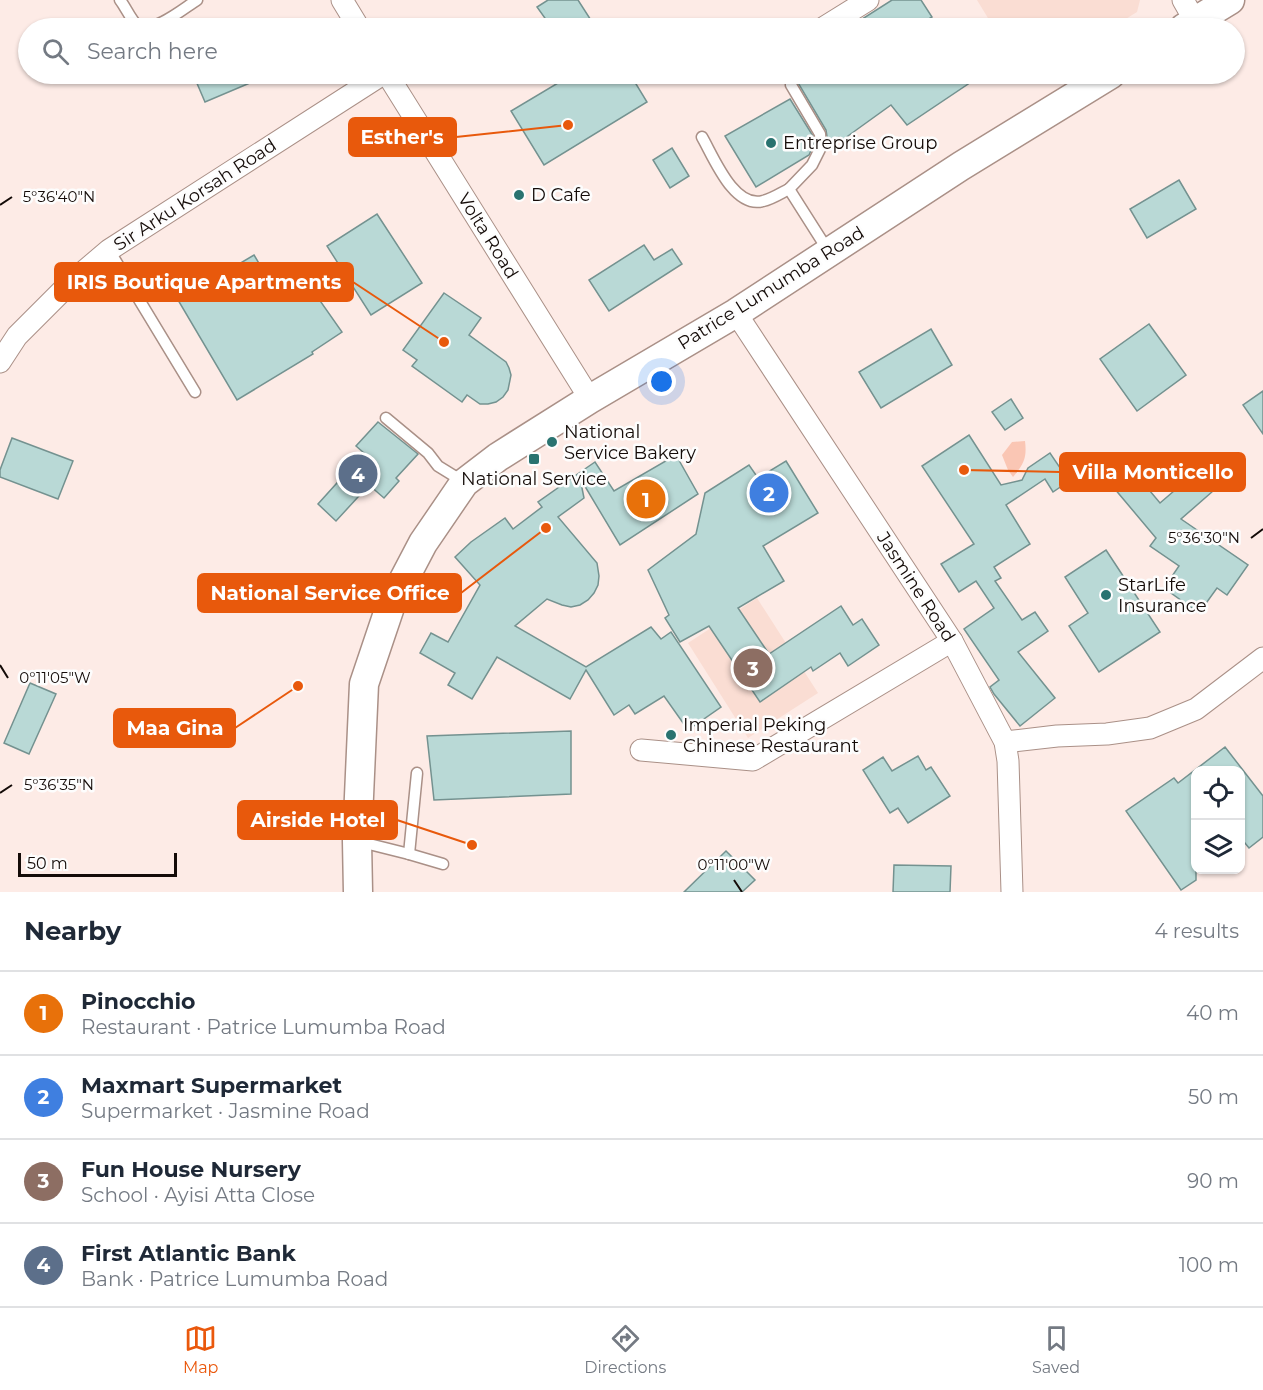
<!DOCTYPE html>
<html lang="en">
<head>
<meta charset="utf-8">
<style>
  body { margin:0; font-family:Montserrat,sans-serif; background:#f2f2f3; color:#1f2937 }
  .controls { position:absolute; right:18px; bottom:18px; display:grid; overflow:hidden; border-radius:12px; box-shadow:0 2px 4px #0004 }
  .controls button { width:54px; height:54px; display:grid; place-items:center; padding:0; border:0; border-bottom:2px solid #e0e1e3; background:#fff; color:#1f2937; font:30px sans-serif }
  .scale { position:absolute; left:18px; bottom:15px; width:159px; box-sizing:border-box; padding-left:6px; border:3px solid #140b08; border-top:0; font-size:16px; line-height:21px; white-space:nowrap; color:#140b08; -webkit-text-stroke:4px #fdfdfd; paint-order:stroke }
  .you { position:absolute; left:662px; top:382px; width:21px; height:21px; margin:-15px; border:4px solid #fff; border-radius:50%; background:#1a73e8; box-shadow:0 0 0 9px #1a73e833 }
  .badge { display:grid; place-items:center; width:39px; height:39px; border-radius:50%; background:#ea580c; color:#fff; font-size:20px; font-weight:700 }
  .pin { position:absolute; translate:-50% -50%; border:3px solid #fff; box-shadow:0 2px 6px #0006 }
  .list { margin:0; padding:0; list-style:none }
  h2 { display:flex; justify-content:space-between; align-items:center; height:78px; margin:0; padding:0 24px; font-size:26px }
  h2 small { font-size:20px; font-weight:400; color:#747a83 }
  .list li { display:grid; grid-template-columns:39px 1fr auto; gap:18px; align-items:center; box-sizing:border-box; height:84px; padding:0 24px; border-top:2px solid #e0e1e3 }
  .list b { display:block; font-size:22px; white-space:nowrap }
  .list p { margin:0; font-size:20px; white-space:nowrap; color:#747a83 }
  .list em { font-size:20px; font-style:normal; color:#747a83 }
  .icon { flex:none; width:33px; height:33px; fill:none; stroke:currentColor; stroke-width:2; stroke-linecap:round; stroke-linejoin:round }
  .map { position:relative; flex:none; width:1263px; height:892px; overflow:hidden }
  .search { position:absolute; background:#fff; box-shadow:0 2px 4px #0004; left:18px; right:18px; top:18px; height:66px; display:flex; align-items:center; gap:15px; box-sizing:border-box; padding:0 21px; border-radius:33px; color:#747a83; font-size:22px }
  .sheet { height:414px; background:#fff }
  nav { display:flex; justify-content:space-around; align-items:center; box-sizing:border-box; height:84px; border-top:2px solid #e0e1e3; background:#fff; font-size:16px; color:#747a83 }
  nav a { display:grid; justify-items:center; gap:3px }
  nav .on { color:#ea580c }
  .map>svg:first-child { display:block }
</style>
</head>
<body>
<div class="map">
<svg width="1263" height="892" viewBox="0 0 1263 892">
  <rect width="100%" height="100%" fill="#fdebe6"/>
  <!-- built -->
  <g fill="#faddd3">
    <polygon points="977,0 1140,0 1137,12 1111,28 994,28"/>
    <polygon points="757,598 818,693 748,738 688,643"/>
  </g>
  <!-- water -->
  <path fill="#fac6b4" d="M1025,441C1027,458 1024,464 1013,477L1008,470L1002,455L1012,442Z"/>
  <!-- building -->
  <g fill="#b9d9d6" stroke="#749290" stroke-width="1.5">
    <polygon points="548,0 578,0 596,28 552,28 537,7"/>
    <polygon points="892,0 921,0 932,17 914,28 848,28"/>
    <polygon points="193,74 271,74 205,102"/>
    <polygon points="573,74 630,74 647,102 544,165 511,111"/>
    <polygon points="791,74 983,74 907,125 891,105 841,141 839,137 828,143 826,130 797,81"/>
    <polygon points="790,99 813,136 813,146 809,155 756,187 725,136"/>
    <polygon points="672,148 689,176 670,188 653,160"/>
    <polygon points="1179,180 1196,209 1147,238 1130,209"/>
    <polygon points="377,214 422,283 371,315 327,246"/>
    <polygon points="644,245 654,260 672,249 682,264 609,311 589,280"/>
    <polygon points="254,255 270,282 295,265 342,332 312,352 313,354 237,400 178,300"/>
    <polygon points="444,293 481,318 469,335 506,362 509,368 511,375 508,390 503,397 496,402 488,404 480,404 467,395 462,402 412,366 417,360 403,350"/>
    <polygon points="1149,324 1186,375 1137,411 1100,359"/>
    <polygon points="931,329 952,365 881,408 859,372"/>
    <polygon points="1263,391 1263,434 1243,405"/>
    <polygon points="1011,399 1023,418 1005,430 992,412"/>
    <polygon points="378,422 418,454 396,478 399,481 384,498 369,485 336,521 318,504 364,453 356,446"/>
    <polygon points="969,435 1001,485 1022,480 1028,468 1050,453 1069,481 1053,492 1045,479 1006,505 1030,544 994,567 1001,578 995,581 1022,620 1035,612 1048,631 1018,652 1055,698 1020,726 994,694 990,687 999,680 964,629 994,608 976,581 959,592 941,564 974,544 922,466"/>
    <polygon points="12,438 73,461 58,499 0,477 0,470"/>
    <polygon points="676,455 698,494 620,545 580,478 584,498 558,517 597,563 599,576 598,585 594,593 588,600 580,605 571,607 562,605 547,599 515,626 586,667 651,627 661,639 671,632 721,707 688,730 664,696 635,714 629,705 614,715 586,670 570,699 497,657 472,699 448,685 455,673 420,653 431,633 448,642 480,585 455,557 471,542 505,518 513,529 542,507 538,502 579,473 595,462 614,491"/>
    <polygon points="786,461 818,513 763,546 784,581 738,608 769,654 841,606 853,625 862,619 879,645 848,666 840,653 813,671 811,667 760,702 709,626 680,642 665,618 669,615 648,570 696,534 705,493 749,465 758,478"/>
    <polygon points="1134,472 1160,503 1196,472 1213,491 1181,519 1248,565 1227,595 1217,588 1199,613 1164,588 1179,566 1150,546 1156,538 1114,488"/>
    <polygon points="1106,550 1160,632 1099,672 1069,626 1088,613 1065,577"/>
    <polygon points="30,683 56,694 29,754 4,743"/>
    <polygon points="571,731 571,794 434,800 427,736"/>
    <polygon points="1225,747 1263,796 1263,837 1249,848 1240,837 1240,771 1196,771 1196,880 1181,890 1126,811 1174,778 1178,783"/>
    <polygon points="918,756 926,770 931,767 950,796 908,823 898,808 890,813 863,770 883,757 892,771"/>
    <polygon points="726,851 755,880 742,892 684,892"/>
    <polygon points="894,865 951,866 950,892 893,892"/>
  </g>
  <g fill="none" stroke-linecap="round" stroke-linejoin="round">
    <defs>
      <g id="lane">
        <path d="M120,0C125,6 131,20 137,25C151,36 184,8 197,0"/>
        <polyline points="791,85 820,134 821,147 812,165 789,189 829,252"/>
        <path d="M702,137C714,158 734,209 763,201C772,199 781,193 789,189"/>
        <polyline points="109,250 195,392"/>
        <polyline points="386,418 428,453 438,466 464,482"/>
        <polyline points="357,841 409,854 443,864"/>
        <polyline points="409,854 417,773"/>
      </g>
      <g id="street">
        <polyline points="342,0 359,28"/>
        <polyline points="1183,0 1195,21"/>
        <polyline points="823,28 868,0"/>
        <polyline points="387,74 590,399"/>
        <polyline points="736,313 952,641 1005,742 1008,761 1012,892"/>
        <polyline points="0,362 17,336 69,284 109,250 383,74"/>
        <polyline points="1005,742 1057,736 1107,734 1150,728 1196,709 1263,658"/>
        <polyline points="641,750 753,760 952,641"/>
      </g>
      <g id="secondary">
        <polyline points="1184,28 1230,0"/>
        <polyline points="358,892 357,841 364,684 391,604 423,543 464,483 498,457 590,399 736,313 961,166 1111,74"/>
      </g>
    </defs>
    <!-- lane casing -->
    <use href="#lane" stroke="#aa9087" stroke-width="13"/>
    <!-- street casing -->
    <use href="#street" stroke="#aa9087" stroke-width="23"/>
    <!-- secondary casing -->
    <use href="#secondary" stroke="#aa9087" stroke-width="31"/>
    <!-- lane -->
    <use href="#lane" stroke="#fff" stroke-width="10"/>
    <!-- street -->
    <use href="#street" stroke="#fff" stroke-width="21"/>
    <!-- secondary -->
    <use href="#secondary" stroke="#fff" stroke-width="28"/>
  </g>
  <!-- ticks -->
  <path fill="none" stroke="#140b08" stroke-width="2" d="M0,205L12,197M1251,538L1263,529M0,665L8,678M0,793L12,785M734,880L742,892"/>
  <!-- markers -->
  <g fill="#297370" stroke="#fdfdfd" stroke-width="2">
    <circle cx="771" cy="143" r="6"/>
    <circle cx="519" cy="195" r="6"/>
    <circle cx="552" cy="442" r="6"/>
    <rect x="528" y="453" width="12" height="12" rx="3"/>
    <circle cx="1106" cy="595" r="6"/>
    <circle cx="671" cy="735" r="6"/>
  </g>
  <g text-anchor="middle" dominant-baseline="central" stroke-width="5" stroke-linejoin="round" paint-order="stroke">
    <!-- poi labels -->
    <g font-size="18" fill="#140b08" stroke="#fdfdfd" text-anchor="start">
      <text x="783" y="143">Entreprise Group</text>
      <text x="531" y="195">D Cafe</text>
      <text x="564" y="432">National<tspan x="564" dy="21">Service Bakery</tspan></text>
      <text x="534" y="479" text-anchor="middle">National Service</text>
      <text x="1118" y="585">StarLife<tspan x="1118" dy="21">Insurance</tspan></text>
      <text x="683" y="725">Imperial Peking<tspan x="683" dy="21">Chinese Restaurant</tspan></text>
    </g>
    <!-- street labels -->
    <g font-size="18" fill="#140b08" stroke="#fdfdfd">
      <text transform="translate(195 195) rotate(-33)">Sir Arku Korsah Road</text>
      <text transform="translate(488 236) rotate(58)">Volta Road</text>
      <text transform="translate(771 288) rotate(-32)">Patrice Lumumba Road</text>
      <text transform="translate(916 587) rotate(57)">Jasmine Road</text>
    </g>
  </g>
  <g font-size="15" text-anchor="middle" fill="#140b08" stroke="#fdfdfd" stroke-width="5" stroke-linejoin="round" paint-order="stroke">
    <text x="59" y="202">5°36'40"N</text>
    <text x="1204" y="543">5°36'30"N</text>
    <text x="55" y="683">0°11'05"W</text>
    <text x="59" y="790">5°36'35"N</text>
    <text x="734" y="870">0°11'00"W</text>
  </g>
  <!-- callouts -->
  <path fill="none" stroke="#e8590c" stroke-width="2" d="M568 125L456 137M444 342L353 282M964 470L1060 472M546 528L461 593M298 686L235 728M472 845L397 820"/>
  <g fill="#e8590c" stroke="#fdfdfd" stroke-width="2">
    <circle cx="568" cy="125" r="6"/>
    <circle cx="444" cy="342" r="6"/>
    <circle cx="964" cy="470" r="6"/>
    <circle cx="546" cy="528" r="6"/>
    <circle cx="298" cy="686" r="6"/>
    <circle cx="472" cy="845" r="6"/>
  </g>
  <g fill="#e8590c" stroke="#e8590c" stroke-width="2">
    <rect x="349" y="118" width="107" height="38" rx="6"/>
    <rect x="55" y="263" width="298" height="38" rx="6"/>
    <rect x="1060" y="453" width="185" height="38" rx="6"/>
    <rect x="198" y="574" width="263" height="38" rx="6"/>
    <rect x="114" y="709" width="121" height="38" rx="6"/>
    <rect x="238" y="801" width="159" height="38" rx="6"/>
  </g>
  <g font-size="20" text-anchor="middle" font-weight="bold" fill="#fff">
    <text x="402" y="144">Esther's</text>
    <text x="204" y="289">IRIS Boutique Apartments</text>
    <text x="1153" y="479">Villa Monticello</text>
    <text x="330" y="600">National Service Office</text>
    <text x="175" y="735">Maa Gina</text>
    <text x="318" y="827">Airside Hotel</text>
  </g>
</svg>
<div class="controls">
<button><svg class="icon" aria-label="locate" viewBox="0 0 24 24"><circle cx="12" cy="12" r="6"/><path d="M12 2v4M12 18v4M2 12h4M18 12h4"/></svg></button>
<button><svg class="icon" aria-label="layers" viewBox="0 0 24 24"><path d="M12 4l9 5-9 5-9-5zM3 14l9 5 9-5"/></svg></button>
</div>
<div class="scale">50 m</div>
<div class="you"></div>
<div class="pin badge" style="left:646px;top:499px;background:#e8710a">1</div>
<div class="pin badge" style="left:769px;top:493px;background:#3f7fe0">2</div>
<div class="pin badge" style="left:753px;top:668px;background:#8d6e63">3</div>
<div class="pin badge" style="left:358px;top:474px;background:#5c6f8a">4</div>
<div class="search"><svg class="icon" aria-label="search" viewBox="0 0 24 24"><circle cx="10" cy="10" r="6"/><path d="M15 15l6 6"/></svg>Search here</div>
</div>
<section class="sheet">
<h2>Nearby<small>4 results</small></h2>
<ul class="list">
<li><span class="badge" style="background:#e8710a">1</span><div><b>Pinocchio</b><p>Restaurant · Patrice Lumumba Road</p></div><em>40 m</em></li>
<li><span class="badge" style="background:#3f7fe0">2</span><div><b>Maxmart Supermarket</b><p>Supermarket · Jasmine Road</p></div><em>50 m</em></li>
<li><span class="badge" style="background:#8d6e63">3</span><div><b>Fun House Nursery</b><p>School · Ayisi Atta Close</p></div><em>90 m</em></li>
<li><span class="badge" style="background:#5c6f8a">4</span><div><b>First Atlantic Bank</b><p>Bank · Patrice Lumumba Road</p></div><em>100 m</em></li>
</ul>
</section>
<nav>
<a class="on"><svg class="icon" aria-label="map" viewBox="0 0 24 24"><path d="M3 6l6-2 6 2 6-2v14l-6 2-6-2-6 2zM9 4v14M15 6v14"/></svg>Map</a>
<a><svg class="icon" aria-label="directions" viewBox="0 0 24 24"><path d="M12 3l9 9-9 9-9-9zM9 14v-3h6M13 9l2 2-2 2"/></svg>Directions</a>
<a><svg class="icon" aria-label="saved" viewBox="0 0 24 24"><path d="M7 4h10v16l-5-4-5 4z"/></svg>Saved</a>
</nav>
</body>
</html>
